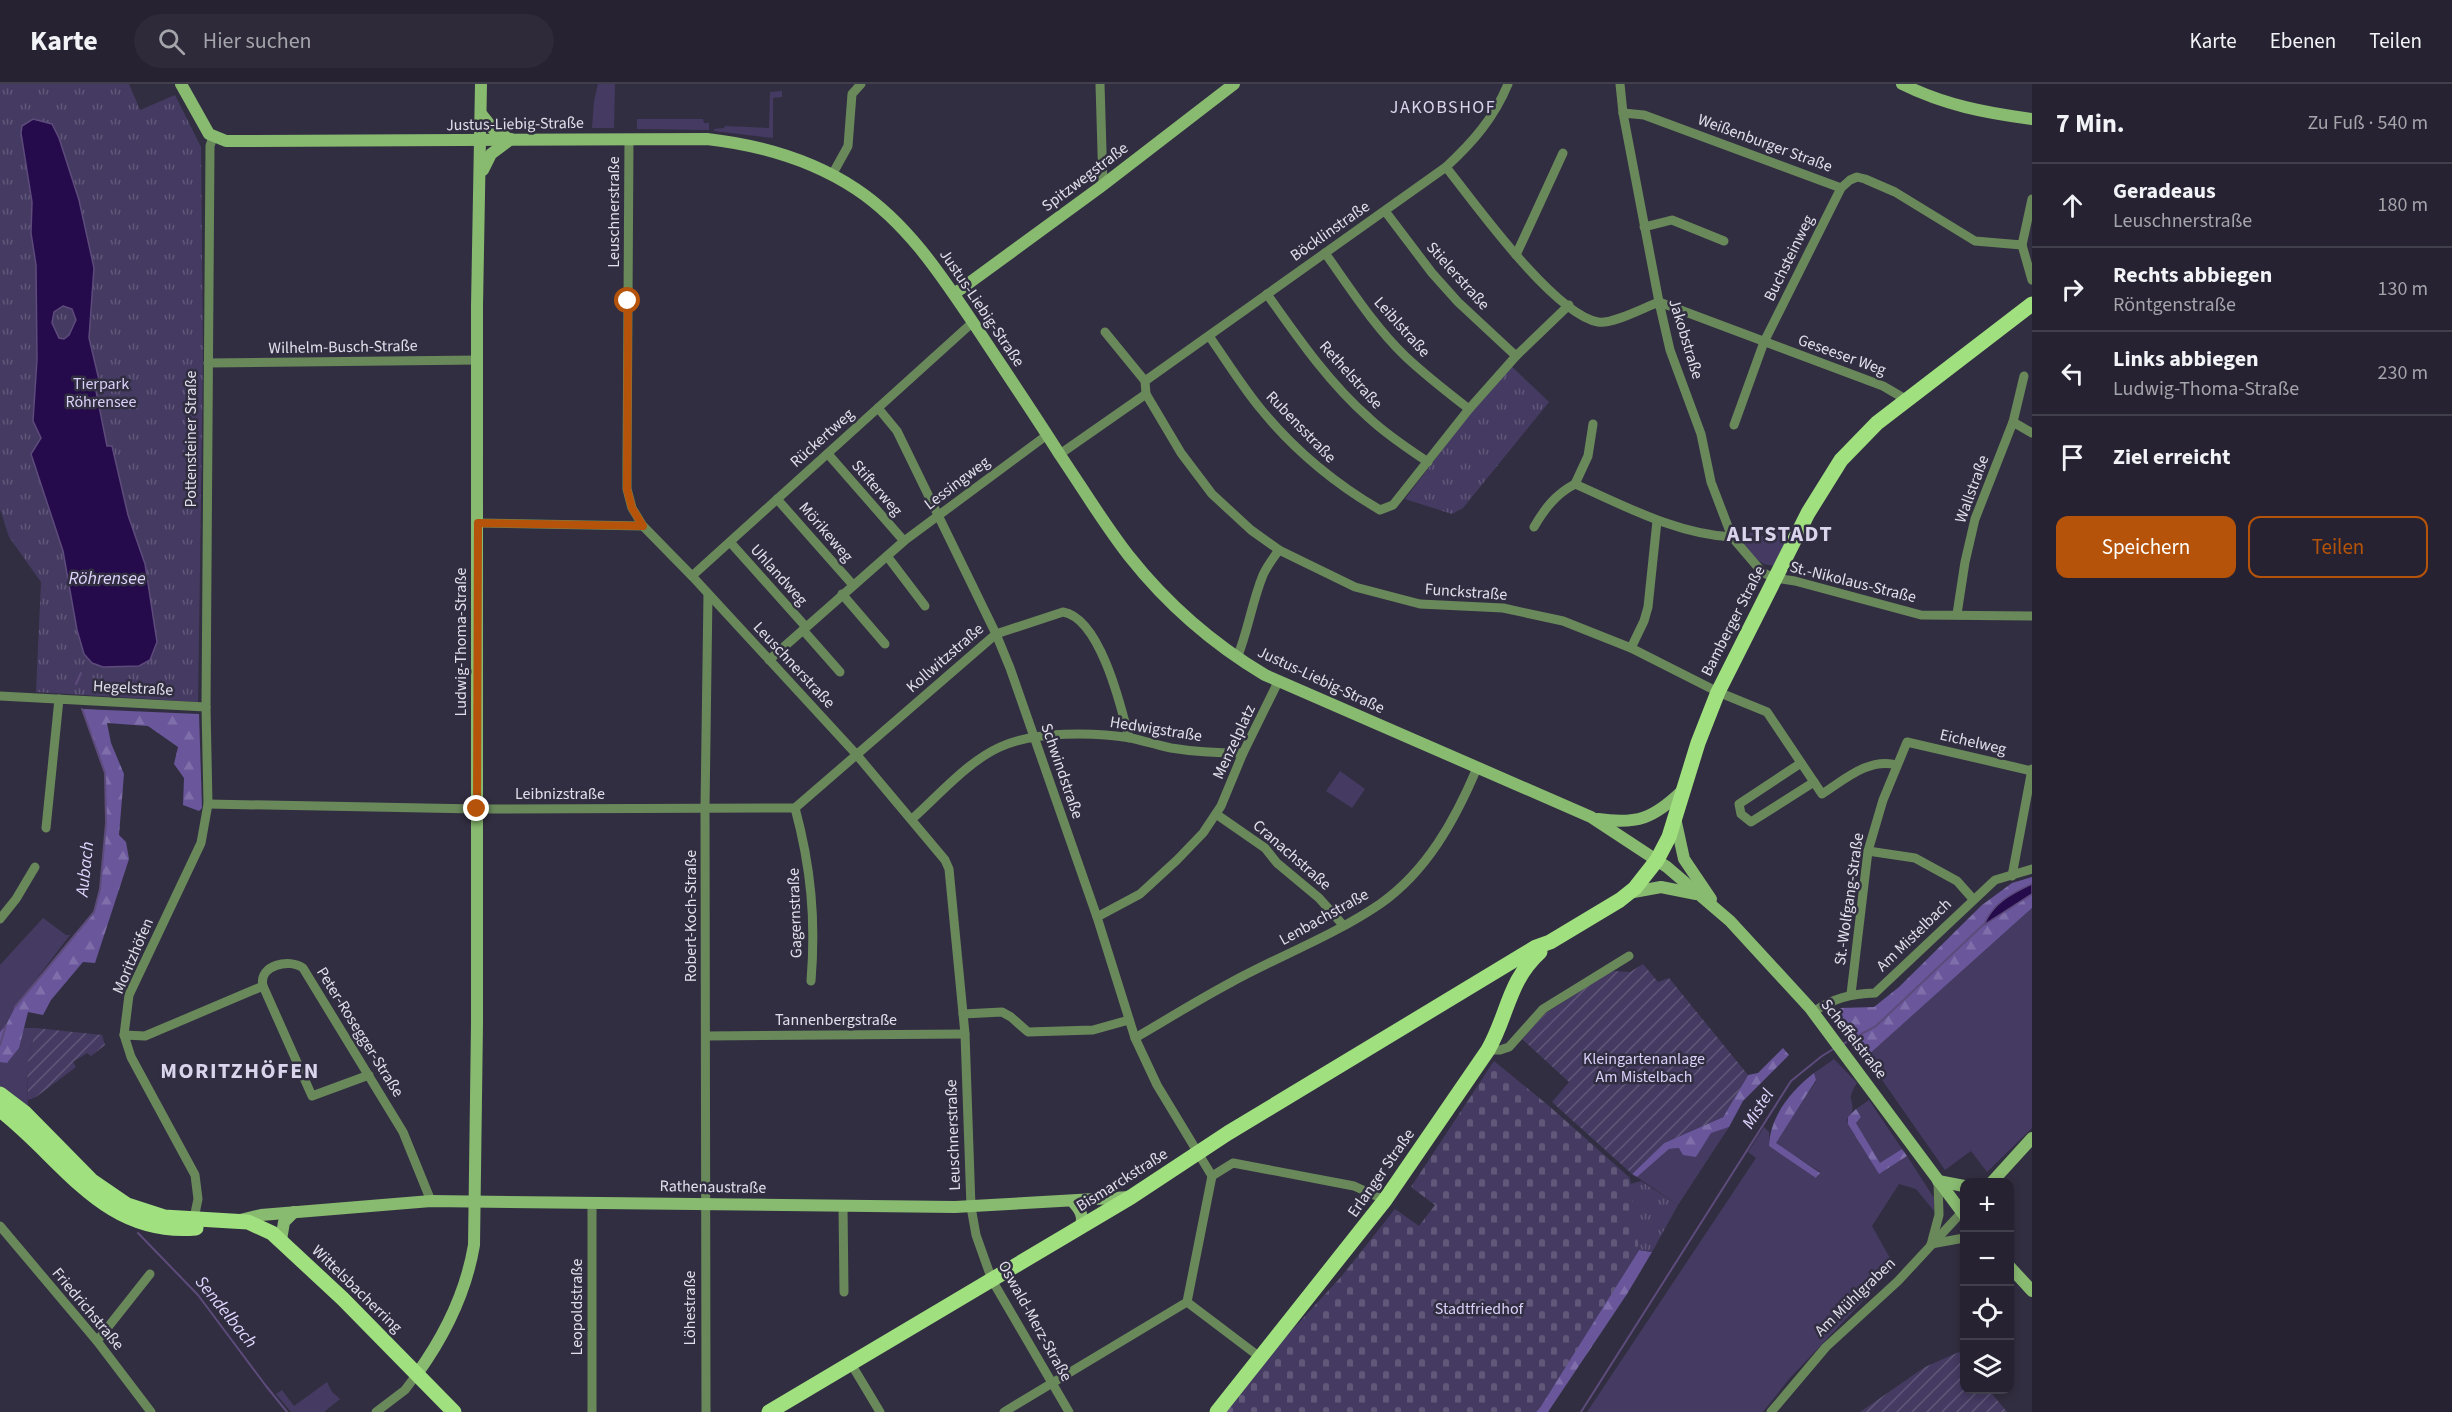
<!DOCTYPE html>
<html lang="de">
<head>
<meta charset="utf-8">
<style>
  body { margin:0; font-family:"Source Sans 3",sans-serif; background:#2e2a39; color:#f1f3f6 }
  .controls { position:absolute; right:18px; bottom:18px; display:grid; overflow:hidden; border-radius:12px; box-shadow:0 3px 9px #0003 }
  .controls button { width:54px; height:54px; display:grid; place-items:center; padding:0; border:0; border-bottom:2px solid #423f4d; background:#262231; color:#f1f3f6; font:30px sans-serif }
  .stop { position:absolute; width:18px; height:18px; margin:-14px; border:4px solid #b45309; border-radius:50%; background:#fff }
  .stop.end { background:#b45309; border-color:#fff; box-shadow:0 2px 6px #0008 }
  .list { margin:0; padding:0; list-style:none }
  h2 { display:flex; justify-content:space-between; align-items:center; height:78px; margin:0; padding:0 24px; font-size:26px }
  h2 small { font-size:20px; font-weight:400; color:#a4a4ab }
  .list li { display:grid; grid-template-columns:39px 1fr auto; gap:18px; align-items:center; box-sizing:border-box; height:84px; padding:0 24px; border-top:2px solid #423f4d }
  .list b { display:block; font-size:22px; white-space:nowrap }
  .list p { margin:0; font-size:20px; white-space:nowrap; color:#a4a4ab }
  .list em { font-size:20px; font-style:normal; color:#a4a4ab }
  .actions { display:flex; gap:12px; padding:18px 24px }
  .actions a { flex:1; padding:14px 0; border:2px solid #b45309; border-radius:12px; text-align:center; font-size:21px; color:#b45309 }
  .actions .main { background:#b45309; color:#fff }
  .icon { flex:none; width:33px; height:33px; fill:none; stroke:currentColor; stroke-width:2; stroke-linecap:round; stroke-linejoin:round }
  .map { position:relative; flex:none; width:2032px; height:1328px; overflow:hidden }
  header { display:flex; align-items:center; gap:36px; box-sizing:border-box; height:84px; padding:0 30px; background:#262231; border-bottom:2px solid #423f4d }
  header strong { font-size:28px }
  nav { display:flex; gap:33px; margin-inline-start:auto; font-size:21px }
  .search { width:420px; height:54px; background:#2e2a39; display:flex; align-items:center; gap:15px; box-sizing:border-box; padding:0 21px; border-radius:33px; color:#a4a4ab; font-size:22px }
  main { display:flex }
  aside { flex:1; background:#262231 }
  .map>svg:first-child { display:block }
</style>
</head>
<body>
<header>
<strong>Karte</strong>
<div class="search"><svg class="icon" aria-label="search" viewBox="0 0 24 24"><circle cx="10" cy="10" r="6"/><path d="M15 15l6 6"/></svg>Hier suchen</div>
<nav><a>Karte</a><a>Ebenen</a><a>Teilen</a></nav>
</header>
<main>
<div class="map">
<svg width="2032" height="1328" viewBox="0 0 2032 1328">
  <defs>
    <pattern id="forest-firs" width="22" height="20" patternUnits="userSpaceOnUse" patternTransform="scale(1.5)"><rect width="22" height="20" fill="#69569b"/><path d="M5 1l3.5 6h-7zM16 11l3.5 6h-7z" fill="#7e6ea9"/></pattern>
    <pattern id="cemetery-stones" width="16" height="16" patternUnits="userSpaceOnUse" patternTransform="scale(1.5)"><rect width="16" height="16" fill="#453b62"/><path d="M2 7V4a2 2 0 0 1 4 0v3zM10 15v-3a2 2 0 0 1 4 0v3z" fill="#605779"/></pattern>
    <pattern id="park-tufts" width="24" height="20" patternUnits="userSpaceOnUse" patternTransform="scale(1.5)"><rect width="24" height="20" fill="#453b62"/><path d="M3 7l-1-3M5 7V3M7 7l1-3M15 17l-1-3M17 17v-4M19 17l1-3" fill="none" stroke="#605779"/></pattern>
    <pattern id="garden-furrows" width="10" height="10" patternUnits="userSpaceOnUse" patternTransform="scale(1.5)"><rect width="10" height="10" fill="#453b62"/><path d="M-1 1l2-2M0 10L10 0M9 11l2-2" fill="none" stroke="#605779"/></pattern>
  </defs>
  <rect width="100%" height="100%" fill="#322e41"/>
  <!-- grass -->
  <g fill="#453b62">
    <polygon points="598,0 615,0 614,44 592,44 594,17"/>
    <polygon points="782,7 782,13 773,14 773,54 714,47 714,45 724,44 725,42 769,44 770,8"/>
    <polygon points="637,35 703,35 704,39 709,39 709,46 637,45"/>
    <path d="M1770,442L1791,451L1777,481C1760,484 1751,470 1740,459L1751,448L1765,453Z"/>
    <polygon points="1340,687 1365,705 1352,724 1326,707"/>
    <polygon points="2032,824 2032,1044 1987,1088 1971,1067 1945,1086 1866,973"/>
    <polygon points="43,834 66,851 70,851 15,923 6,941 0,948 0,881"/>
    <polygon points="24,944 36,944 27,981 28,1025 0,1004 0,978 8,978 18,964"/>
    <path d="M1834,975L1857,999C1845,1017 1855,1016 1852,1028C1851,1031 1848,1033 1847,1036L1879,1089L1907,1072L1934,1114V1127L1916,1105L1899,1100L1872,1142L1895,1183L1789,1295L1763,1328H1587L1756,1074L1748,1068L1764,1043L1769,1048V1062L1817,1094L1820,1088L1775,1059L1816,997L1814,989Z"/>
    <polygon points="1869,1016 1902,1065 1880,1080 1856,1039 1861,1033 1856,1025"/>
    <polygon points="1729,1043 1678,1121 1637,1093 1669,1065 1679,1064 1696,1073 1711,1048"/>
    <polygon points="327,1298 332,1308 340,1315 324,1328 291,1328 276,1310 282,1306 294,1322"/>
  </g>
  <!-- forest -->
  <g fill="url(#forest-firs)">
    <polygon points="82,625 199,630 202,724 199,727 183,721 184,694 174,680 178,663 148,642 107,639 111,659 124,690 119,751 126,758 129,775 95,879 83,878 51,916 43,931 28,928 19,964 7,979 0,978 0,948 6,941 15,923 94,828 100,805 106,739 105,689"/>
    <path d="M2032,793V800C2012,809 1993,819 1984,840L2032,810V824L1866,973L1847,949L1840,924L1874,923L1899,903L1982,821L2012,799Z"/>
    <polygon points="1783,964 1789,971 1743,1017 1729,1043 1711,1049 1696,1073 1683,1071 1679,1064 1669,1065 1637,1093 1632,1090 1664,1059 1723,1033 1748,991 1758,989"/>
    <path d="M1814,989L1816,996L1776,1059L1820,1089L1816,1094L1769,1062C1770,1032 1791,1007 1814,989Z"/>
    <polygon points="1856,1025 1861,1033 1856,1039 1880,1079 1902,1065 1907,1072 1879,1090 1848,1040 1848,1033"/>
    <polygon points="1639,1166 1652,1168 1627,1210 1548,1328 1536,1328"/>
  </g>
  <!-- cemetery -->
  <polygon fill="url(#cemetery-stones)" points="1494,977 1549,1022 1630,1094 1639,1166 1540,1324 1536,1328 1225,1328 1257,1284 1341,1193 1395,1125 1419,1142 1435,1121 1411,1103"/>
  <!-- park -->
  <g fill="url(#park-tufts)">
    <polygon points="0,0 129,0 140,26 175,11 201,63 203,275 198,618 36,608 41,498 9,453 0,425"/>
    <polygon points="1508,279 1549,318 1463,424 1452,430 1405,415"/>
    <polygon points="1641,1097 1678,1121 1652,1168 1639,1166 1630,1100"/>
  </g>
  <!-- garden -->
  <g fill="url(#garden-furrows)">
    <polygon points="1643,880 1658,898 1669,894 1748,991 1723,1033 1664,1059 1632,1090 1552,1018 1569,998 1522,955 1546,929 1612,887 1630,888"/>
    <polygon points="36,944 102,951 105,961 91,972 87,969 73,978 76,983 36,1013 28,1016 27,981"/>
    <polygon points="1959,1268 1964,1275 1964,1306 1989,1306 2007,1328 1860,1328 1925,1283"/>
  </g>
  <!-- water -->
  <g fill="#250b4b" stroke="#5d4b7b" stroke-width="1.5" fill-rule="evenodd">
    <path d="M33,35L52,40L59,54L79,116L94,184L89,254L100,300L95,302L107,362H112L128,431L145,480L157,558L150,576L139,582L103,583L92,579L84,570L77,546L63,467L31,370L41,354L33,337L37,275L36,181L31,149L32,118L21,49L22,42ZM63,222L72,225L76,236L69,251L64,255L59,254L52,239L54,228Z"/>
    <path d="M2032,800V810L1984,841C1993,819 2011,810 2032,800Z"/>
  </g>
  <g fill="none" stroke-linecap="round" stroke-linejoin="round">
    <!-- stream -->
    <g stroke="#5d4b7b" stroke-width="2">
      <polyline points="76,600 81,589"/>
      <polyline points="15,923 94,828 100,805 106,739 105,689 82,625"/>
      <polyline points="1843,960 1876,942 1984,840"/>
      <polyline points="0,961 6,941"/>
      <polyline points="138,1149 198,1211 266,1302 287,1328"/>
      <polyline points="1581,1328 1791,997 1822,972 1835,964"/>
    </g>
    <!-- street -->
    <g stroke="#6a895b" stroke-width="9">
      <polyline points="1100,0 1103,101"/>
      <polyline points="1620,0 1623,29 1659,218 1670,266 1701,350 1711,398 1732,453 1762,488 1774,494 1795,497 1921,531 2032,532"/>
      <polyline points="1623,29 1644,31 1841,104"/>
      <polyline points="629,55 627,381 627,405 632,424 643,442 692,492 856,670 945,776 949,785 965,950 971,1123 976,1151 992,1196 1069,1328"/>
      <path d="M1446,83C1475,120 1554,230 1598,238C1612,241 1645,223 1659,218L1883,302L1907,316"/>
      <polyline points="832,91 848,62 852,10 861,0"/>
      <polyline points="2032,115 2022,161 2032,196"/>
      <polyline points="1385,127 1432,189 1458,218 1516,272"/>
      <polyline points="1644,143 1672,136 1724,157"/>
      <path d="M1325,169C1350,204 1374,242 1405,272C1425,291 1447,308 1469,325"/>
      <polyline points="1516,171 1563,69"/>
      <path d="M1267,210C1298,254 1329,299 1369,334C1387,351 1407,364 1428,378"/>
      <path d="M1209,252C1226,276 1242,302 1260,324C1294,366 1334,399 1380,426L1393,421L1469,325L1516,272L1569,221"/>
      <polyline points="208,279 478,276"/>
      <path d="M1145,297L1446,83C1473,58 1494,34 1508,0"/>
      <path d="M1146,310L1181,369L1212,410L1251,446L1279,466L1355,503L1420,520L1503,524L1563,537L1631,564L1718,608L1767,628L1822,710C1844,696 1869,673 1897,681"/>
      <polyline points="878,324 897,347 996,550 1010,584 1097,833 1135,954 1157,1001 1212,1092 1187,1218 1004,1328"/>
      <polyline points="2013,338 2032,349"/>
      <polyline points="1734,341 1764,258 1841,104 1850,96 1857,93 1865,95 1895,108 1975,157 2022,161"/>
      <polyline points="828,370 904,457"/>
      <polyline points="1060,370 1146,310 1145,297 1105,248"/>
      <polyline points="1575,400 1588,372 1593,340"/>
      <polyline points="777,415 853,501"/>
      <polyline points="478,439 643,442"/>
      <path d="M1534,443C1545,424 1556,410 1575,400C1625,422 1676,450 1732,453"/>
      <polyline points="730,458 806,543"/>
      <polyline points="887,472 925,522"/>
      <polyline points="692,492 973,238"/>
      <polyline points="842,510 885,560"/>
      <polyline points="1957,530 1965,478 1975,435 2013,338 2024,292"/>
      <polyline points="803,546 840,588"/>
      <polyline points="1631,564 1644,537 1648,523 1657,437"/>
      <path d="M1237,574C1248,547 1252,518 1263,491C1267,482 1273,474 1279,466"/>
      <polyline points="769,576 904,457 1047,351"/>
      <polyline points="0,612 206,623"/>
      <polyline points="1801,679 1739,720 1741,730 1751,738 1814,698"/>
      <path d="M208,720L477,725L795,724L996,550L1063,528C1100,534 1121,622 1129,654"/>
      <path d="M795,724C811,783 816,836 811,897"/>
      <polyline points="1216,730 1265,764 1277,779 1319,814 1343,841"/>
      <path d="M912,735C939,711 967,678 1000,663C1034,647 1094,648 1131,654C1144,657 1157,661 1171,664C1195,668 1219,669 1243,669"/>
      <polyline points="46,744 59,615"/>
      <polyline points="1868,767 1915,774 1957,797 1973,815"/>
      <polyline points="2012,792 2032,685"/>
      <polyline points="1097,833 1140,810 1177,776 1203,749 1221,722 1243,669 1278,598"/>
      <polyline points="0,835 16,815 35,783"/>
      <polyline points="1851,910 1868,767 1883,716 1907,658 2032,687"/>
      <path d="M1813,928C1834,914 1850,910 1875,909L1995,796L2032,785"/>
      <polyline points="963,930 1002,928 1011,933 1028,948 1093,946 1129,936"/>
      <polyline points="124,951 145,952 263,902"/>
      <polyline points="706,952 965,950"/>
      <path d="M1135,954C1166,936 1198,916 1230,899C1279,872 1333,852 1380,820C1427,787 1455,736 1477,684"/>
      <polyline points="1488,966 1500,966 1509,963 1543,925 1629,872"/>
      <path d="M369,991L312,1012L263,902C258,881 290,874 303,884L403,1048L431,1117"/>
      <polyline points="1212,1092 1233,1079 1354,1102 1385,1116"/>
      <polyline points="843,1121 844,1208"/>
      <polyline points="194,1134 198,1115 195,1091 131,973 124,951 129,911 201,759 208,720 206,623 210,62 213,53"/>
      <polyline points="0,1142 97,1257 151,1328"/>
      <polyline points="1932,1157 1939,1131 1938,1097"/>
      <polyline points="1931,1160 1964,1154"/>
      <polyline points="1187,1218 1261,1274"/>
      <polyline points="97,1257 150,1190"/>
      <polyline points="850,1278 880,1328"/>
      <polyline points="376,1328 405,1306 417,1290"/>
      <polyline points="592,1328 592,1118"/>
      <polyline points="706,1328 705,724 708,510"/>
      <polyline points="1771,1328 1826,1263 1898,1197 1962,1128"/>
    </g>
    <!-- secondary -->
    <g stroke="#88ba70" stroke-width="12">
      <path d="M181,0L209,50L226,57L707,55C760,61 812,76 856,105C910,141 945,197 980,249C1007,290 1034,330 1060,371C1083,405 1104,440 1129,472C1167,520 1213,560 1265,591L1591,733L1667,783L1730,837L1810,924L1964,1131"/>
      <path d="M1902,0C1944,21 1986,29 2032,35"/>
      <polyline points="482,31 494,46 509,55"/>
      <polyline points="483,86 491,70 511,55"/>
      <polyline points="954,210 1099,104 1234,0"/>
      <polyline points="1675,734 1684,775 1711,815"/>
      <path d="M1598,735C1637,741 1654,734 1682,707"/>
      <polyline points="1628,809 1661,803 1696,810"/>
      <polyline points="1938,1097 1964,1102"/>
      <polyline points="1992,1098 2032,1054"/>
      <path d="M1072,1117C1080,1125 1085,1133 1080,1144"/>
      <polyline points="240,1136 261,1131 431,1117 955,1123 1130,1113"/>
      <polyline points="281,1156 284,1138 294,1128"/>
      <polyline points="2010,1183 2032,1207"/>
      <path d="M417,1290C445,1251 466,1209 474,1161L477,940V222L481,0"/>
    </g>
    <!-- primary -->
    <g stroke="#a0e07f" stroke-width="15">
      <polyline points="0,1010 25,1029 92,1097 127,1121 164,1133 248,1138 272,1149 343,1215 454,1328"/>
      <path d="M0,1026C64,1075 103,1152 196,1144"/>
      <polyline points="769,1328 1131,1113 1228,1049 1536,863 1550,858 1620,816 1635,804 1657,776 1669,753 1698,659 1718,608 1808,429 1841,376 1877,339 2032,220"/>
      <path d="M1217,1328L1385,1116L1488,966C1508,931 1508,897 1540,868"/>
    </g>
  </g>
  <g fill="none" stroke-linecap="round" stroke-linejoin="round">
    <!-- route -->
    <polyline stroke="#b45309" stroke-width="8" points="477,725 478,439 643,442 632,424 627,405 628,217"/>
  </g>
  <g text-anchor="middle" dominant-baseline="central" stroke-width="5" stroke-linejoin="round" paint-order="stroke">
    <!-- street labels -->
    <g font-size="16" fill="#e1dfeb" stroke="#322e41">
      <text transform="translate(515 40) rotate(-1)">Justus-Liebig-Straße</text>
      <text transform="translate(1765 59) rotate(20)">Weißenburger Straße</text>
      <text transform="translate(1085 93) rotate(-37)">Spitzwegstraße</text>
      <text transform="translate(614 128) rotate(-90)">Leuschnerstraße</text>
      <text transform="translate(1330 147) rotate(-35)">Böcklinstraße</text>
      <text transform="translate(1789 174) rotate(-64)">Buchsteinweg</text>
      <text transform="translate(1458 192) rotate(48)">Stielerstraße</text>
      <text transform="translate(982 224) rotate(56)">Justus-Liebig-Straße</text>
      <text transform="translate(1402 243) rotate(48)">Leiblstraße</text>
      <text transform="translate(1686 255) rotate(73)">Jakobstraße</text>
      <text transform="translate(343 263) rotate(-1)">Wilhelm-Busch-Straße</text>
      <text transform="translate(1842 271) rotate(20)">Geseeser Weg</text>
      <text transform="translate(1351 291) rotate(48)">Rethelstraße</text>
      <text transform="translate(1301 343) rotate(46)">Rubensstraße</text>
      <text transform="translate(822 354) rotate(-42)">Rückertweg</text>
      <text transform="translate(191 355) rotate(-90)">Pottensteiner Straße</text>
      <text transform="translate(957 399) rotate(-37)">Lessingweg</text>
      <text transform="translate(877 404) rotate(49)">Stifterweg</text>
      <text transform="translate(1972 405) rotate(-70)">Wallstraße</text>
      <text transform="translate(826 448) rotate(49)">Mörikeweg</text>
      <text transform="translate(779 491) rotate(48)">Uhlandweg</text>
      <text transform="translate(1853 498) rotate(14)">St.-Nikolaus-Straße</text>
      <text transform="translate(1466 508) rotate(4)">Funckstraße</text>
      <text transform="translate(1733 537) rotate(-63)">Bamberger Straße</text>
      <text transform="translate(461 558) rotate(-90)">Ludwig-Thoma-Straße</text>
      <text transform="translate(945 574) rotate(-41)">Kollwitzstraße</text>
      <text transform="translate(794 581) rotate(47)">Leuschnerstraße</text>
      <text transform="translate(1321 596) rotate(25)">Justus-Liebig-Straße</text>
      <text transform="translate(133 604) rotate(3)">Hegelstraße</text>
      <text transform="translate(1156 645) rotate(9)">Hedwigstraße</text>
      <text transform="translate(1234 658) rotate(-65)">Menzelplatz</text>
      <text transform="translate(1973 658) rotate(13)">Eichelweg</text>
      <text transform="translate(1062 687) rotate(71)">Schwindstraße</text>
      <text x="560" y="710">Leibnizstraße</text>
      <text transform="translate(1292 771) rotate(41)">Cranachstraße</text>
      <text transform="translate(1849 815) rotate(-82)">St.-Wolfgang-Straße</text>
      <text transform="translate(795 829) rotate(-92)">Gagernstraße</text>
      <text transform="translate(691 832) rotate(-90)">Robert-Koch-Straße</text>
      <text transform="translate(1324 833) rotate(-29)">Lenbachstraße</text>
      <text transform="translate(1914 851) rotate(-44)">Am Mistelbach</text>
      <text transform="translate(133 872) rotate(-67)">Moritzhöfen</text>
      <text x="836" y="936">Tannenbergstraße</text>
      <text transform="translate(360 948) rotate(58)">Peter-Rosegger-Straße</text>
      <text transform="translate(1854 955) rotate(52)">Scheffelstraße</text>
      <text transform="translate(953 1051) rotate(-92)">Leuschnerstraße</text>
      <text transform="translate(1381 1089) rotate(-55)">Erlanger Straße</text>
      <text transform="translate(1122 1096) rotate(-32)">Bismarckstraße</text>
      <text transform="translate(713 1103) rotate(1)">Rathenaustraße</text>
      <text transform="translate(357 1205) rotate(44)">Wittelsbacherring</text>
      <text transform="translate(1855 1213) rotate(-44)">Am Mühlgraben</text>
      <text transform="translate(577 1223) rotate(-90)">Leopoldstraße</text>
      <text transform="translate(690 1224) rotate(-90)">Löhestraße</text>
      <text transform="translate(88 1225) rotate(50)">Friedrichstraße</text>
      <text transform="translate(1035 1237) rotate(61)">Oswald-Merz-Straße</text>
    </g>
    <!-- park labels -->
    <g font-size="16" fill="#d9d1f9" stroke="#322e41">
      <text x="101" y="300">Tierpark<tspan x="101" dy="18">Röhrensee</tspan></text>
      <text x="1644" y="975">Kleingartenanlage<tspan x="1644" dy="18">Am Mistelbach</tspan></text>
      <text x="1479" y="1225">Stadtfriedhof</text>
    </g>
    <!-- neighbourhood labels -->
    <g font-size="18" letter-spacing="1.5" fill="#dad5ed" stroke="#322e41">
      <text x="1443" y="23">JAKOBSHOF</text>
    </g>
    <!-- water labels -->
    <g font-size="18" font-style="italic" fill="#dfd6ff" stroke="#322e41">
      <text x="107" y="494">Röhrensee</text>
      <text transform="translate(85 785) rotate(-84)">Aubach</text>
      <text transform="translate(1758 1025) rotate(-58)">Mistel</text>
      <text transform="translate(226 1228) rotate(51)">Sendelbach</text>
    </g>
    <!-- district labels -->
    <g font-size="22" font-weight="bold" letter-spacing="1.5" fill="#dad5ed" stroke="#322e41">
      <text x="1780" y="450">ALTSTADT</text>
      <text x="240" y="987">MORITZHÖFEN</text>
    </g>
  </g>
</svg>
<div class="controls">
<button>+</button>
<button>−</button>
<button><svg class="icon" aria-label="locate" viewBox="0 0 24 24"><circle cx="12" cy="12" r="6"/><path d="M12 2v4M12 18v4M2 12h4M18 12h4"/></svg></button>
<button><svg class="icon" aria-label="layers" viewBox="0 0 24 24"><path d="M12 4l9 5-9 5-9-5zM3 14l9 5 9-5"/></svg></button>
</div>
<div class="stop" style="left:628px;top:217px"></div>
<div class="stop end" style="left:477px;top:725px"></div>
</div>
<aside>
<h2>7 Min.<small>Zu Fuß · 540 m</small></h2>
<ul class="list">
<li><svg class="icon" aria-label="ahead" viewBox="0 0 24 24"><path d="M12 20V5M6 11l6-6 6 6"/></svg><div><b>Geradeaus</b><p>Leuschnerstraße</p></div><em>180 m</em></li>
<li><svg class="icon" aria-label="right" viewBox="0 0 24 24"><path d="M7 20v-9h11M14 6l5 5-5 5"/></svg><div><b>Rechts abbiegen</b><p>Röntgenstraße</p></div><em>130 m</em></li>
<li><svg class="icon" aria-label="left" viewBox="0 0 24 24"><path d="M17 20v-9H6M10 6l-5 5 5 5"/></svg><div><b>Links abbiegen</b><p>Ludwig-Thoma-Straße</p></div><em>230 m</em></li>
<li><svg class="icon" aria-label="arrive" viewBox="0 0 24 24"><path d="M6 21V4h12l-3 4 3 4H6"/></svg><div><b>Ziel erreicht</b></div></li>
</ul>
<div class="actions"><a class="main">Speichern</a><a>Teilen</a></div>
</aside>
</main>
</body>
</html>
